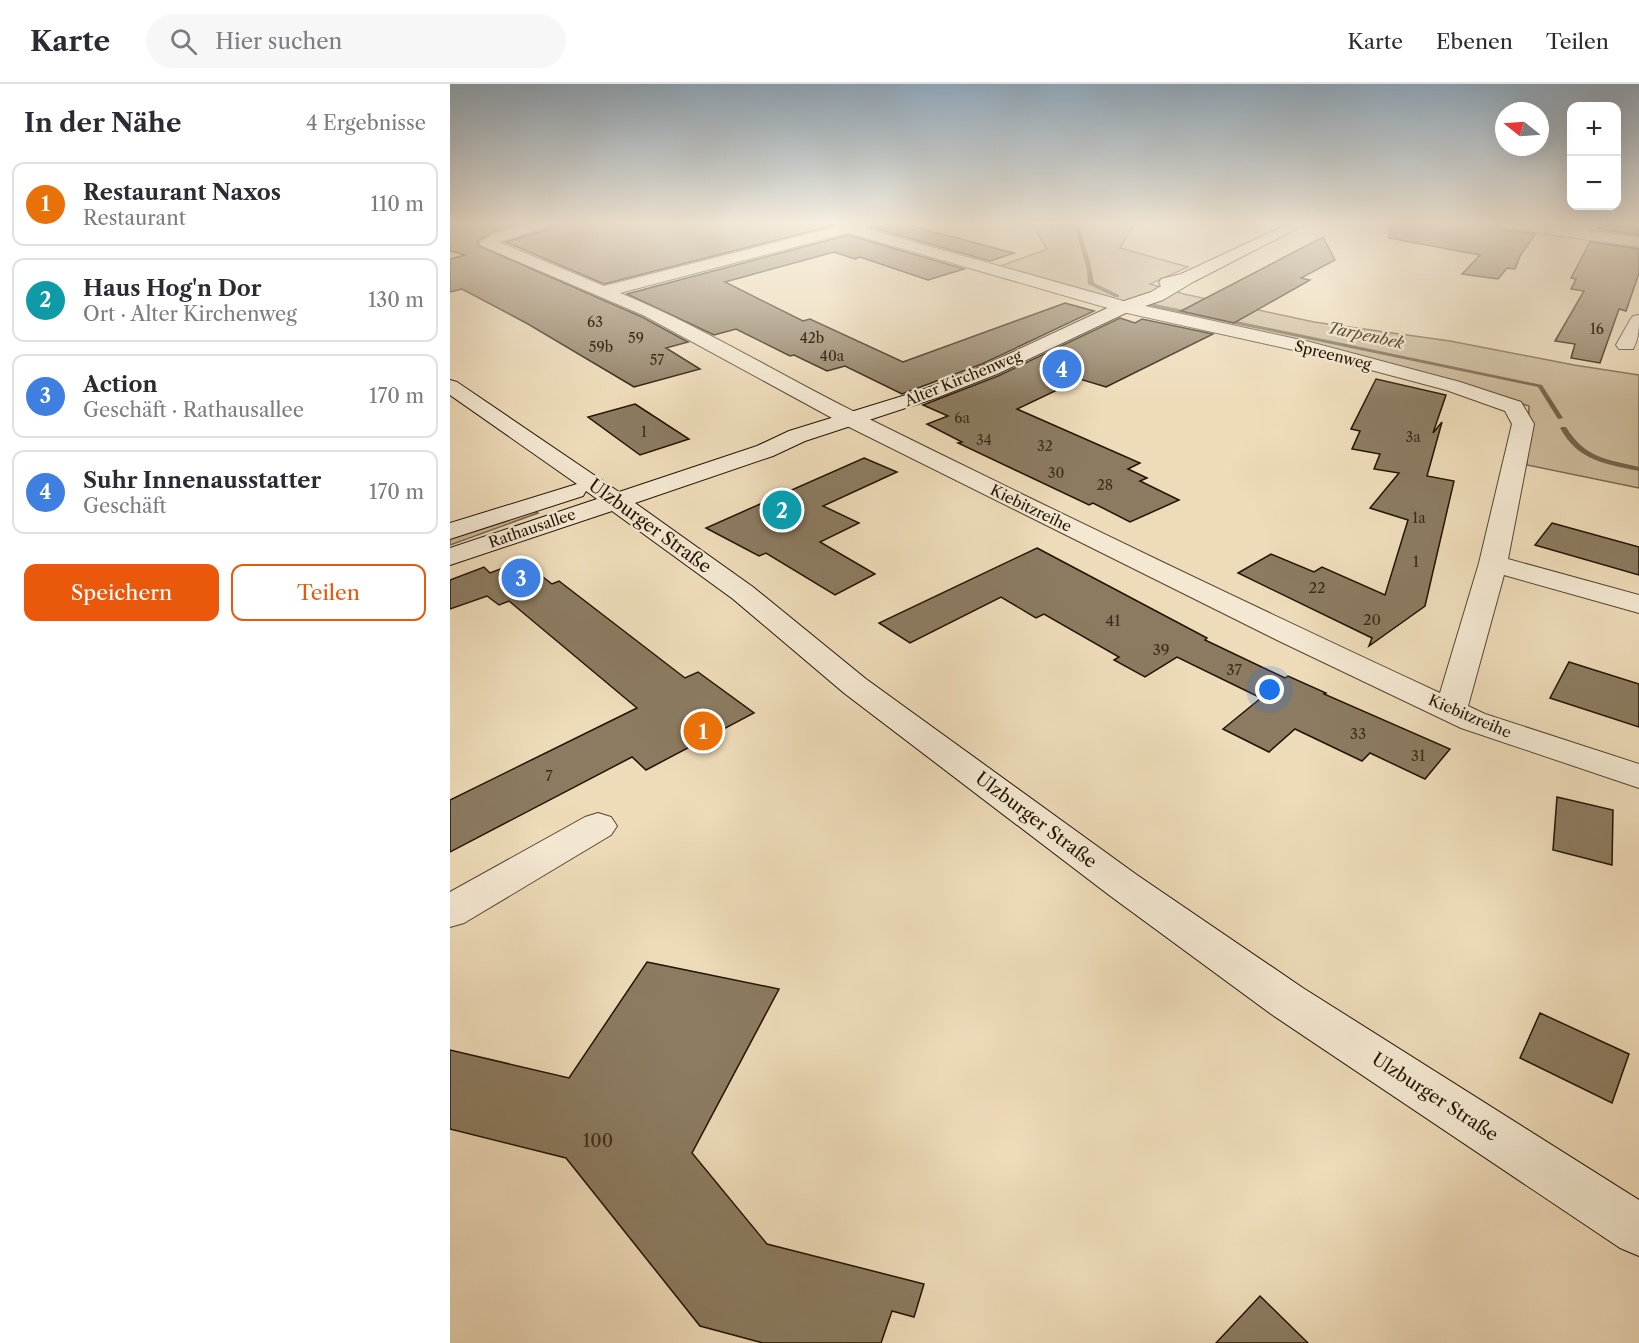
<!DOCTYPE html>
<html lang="de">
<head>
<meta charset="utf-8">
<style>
  body { margin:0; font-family:"Libre Caslon Text",serif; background:#f7f7f7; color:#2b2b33 }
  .controls { position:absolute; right:18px; top:18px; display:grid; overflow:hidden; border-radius:12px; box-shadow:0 6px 24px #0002 }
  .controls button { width:54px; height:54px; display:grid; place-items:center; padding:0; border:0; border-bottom:2px solid #e1e1e2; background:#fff; color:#2b2b33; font:30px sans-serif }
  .compass { position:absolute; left:1045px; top:18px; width:54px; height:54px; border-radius:50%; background:#fff; box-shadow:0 6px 24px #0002; rotate:287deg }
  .you { position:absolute; left:820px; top:606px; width:21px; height:21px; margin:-15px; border:4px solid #fff; border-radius:50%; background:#1a73e8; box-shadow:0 0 0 9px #1a73e833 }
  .badge { display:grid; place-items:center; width:39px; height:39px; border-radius:50%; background:#ea580c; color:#fff; font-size:20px; font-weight:700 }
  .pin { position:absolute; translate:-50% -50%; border:3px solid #fff; box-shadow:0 2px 6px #0006 }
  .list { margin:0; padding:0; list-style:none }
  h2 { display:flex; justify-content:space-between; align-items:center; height:78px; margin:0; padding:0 24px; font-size:26px }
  h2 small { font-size:20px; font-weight:400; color:#7c7c81 }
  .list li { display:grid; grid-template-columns:39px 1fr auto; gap:18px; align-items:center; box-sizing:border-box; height:84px; margin:0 12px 12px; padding:0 12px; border:2px solid #e1e1e2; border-radius:12px }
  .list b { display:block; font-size:22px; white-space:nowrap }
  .list p { margin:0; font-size:20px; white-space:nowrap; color:#7c7c81 }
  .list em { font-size:20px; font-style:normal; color:#7c7c81 }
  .actions { display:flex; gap:12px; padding:18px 24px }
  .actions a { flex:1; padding:14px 0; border:2px solid #ea580c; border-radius:12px; text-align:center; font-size:21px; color:#ea580c }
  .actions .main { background:#ea580c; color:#fff }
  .icon { flex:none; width:33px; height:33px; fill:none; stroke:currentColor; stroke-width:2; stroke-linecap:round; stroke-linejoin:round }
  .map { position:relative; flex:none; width:1189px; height:1259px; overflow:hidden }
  header { display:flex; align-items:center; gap:36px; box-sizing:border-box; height:84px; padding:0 30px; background:#fff; border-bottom:2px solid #e1e1e2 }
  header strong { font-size:28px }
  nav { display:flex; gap:33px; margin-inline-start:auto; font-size:21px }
  .search { width:420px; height:54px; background:#f7f7f7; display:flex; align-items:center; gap:15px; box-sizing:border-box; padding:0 21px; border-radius:33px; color:#7c7c81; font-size:22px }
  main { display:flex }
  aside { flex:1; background:#fff }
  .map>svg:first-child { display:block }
</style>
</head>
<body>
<header>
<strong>Karte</strong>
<div class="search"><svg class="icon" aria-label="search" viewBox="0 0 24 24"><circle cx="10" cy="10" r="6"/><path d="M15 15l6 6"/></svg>Hier suchen</div>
<nav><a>Karte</a><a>Ebenen</a><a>Teilen</a></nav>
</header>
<main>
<aside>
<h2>In der Nähe<small>4 Ergebnisse</small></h2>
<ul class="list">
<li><span class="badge" style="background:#e8710a">1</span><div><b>Restaurant Naxos</b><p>Restaurant</p></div><em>110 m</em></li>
<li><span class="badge" style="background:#0f9aa8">2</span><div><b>Haus Hog'n Dor</b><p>Ort · Alter Kirchenweg</p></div><em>130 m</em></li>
<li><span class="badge" style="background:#3f7fe0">3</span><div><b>Action</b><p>Geschäft · Rathausallee</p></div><em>170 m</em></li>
<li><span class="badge" style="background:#3f7fe0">4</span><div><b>Suhr Innenausstatter</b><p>Geschäft</p></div><em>170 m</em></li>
</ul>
<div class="actions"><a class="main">Speichern</a><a>Teilen</a></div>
</aside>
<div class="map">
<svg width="1189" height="1259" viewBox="0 0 1189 1259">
  <rect width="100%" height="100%" fill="#eedbb9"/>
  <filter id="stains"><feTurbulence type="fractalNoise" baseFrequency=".00333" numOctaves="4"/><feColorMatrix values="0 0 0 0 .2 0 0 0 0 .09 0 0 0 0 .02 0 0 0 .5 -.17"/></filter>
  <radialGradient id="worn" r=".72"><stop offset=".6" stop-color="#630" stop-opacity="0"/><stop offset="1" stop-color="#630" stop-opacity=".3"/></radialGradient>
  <!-- green -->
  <g fill="#cbb99a" stroke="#76664e" stroke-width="1.5">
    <polygon points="582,140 684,140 670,164 738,183 700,200 734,210 864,238 1000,257 1124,281 1189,291 1189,404 1077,381 1079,322 909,273 667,217 548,183 597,165"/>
    <polygon points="77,423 88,429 0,461 0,450"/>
  </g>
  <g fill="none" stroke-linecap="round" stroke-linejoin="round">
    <!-- stream -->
    <g fill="#73624a" fill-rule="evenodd">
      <polygon points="624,140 628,140 640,178 644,199 669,211 669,213 665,213 638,200 637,185"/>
      <polygon points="700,219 1092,301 1113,334 1108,335 1088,303 698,222 698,220"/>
      <path d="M1112,343H1116C1135,374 1156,375 1189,383V387C1156,380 1128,377 1110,344Z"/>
    </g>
  </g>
  <!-- building -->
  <g fill="#8c7b61" stroke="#221301" stroke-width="1.5">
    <polygon points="0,140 69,140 43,147 28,157 27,161 192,233 238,258 216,264 250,285 184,303 78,240 12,205 0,208 0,175 15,171 0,167"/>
    <polygon points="102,140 389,140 154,200 56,158 99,145"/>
    <polygon points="423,140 454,140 564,169 540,177 420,143"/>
    <polygon points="940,140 1046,140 1055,146 1085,150 1070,172 1065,185 1057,184 1048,195 1012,190 1030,171 939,154"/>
    <polygon points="1150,140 1189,145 1189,151 1147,145"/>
    <polygon points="398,151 514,185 478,196 410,173 405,175 384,168 275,198 353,237 360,235 453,278 615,219 644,227 532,280 452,310 395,282 377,287 344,271 340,272 286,245 264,251 177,210"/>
    <polygon points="873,153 885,176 851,194 860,196 784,239 731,227"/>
    <polygon points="1140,158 1189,165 1189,189 1176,227 1169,225 1150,279 1121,274 1125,260 1105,257 1134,207 1121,205 1126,195 1121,194"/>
    <polygon points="670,234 685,239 692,235 763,250 656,303 630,295 567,325 690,379 678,385 697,394 690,397 729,416 680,438 643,419 639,421 508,359 512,358 477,340 498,332 473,321 548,292"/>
    <polygon points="926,295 996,311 983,349 992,338 977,392 1004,397 975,522 919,562 922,554 788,489 821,470 864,488 872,483 935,511 958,436 920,424 949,389 924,385 930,370 902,365 910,347 901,345"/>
    <polygon points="185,320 239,355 190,371 138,333"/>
    <polygon points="414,374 447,388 373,422 409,439 370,458 425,490 385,511 316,469 309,472 256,444"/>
    <polygon points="1102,439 1189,463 1189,491 1085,461"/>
    <polygon points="587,464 757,554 755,556 835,594 838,592 876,609 874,610 1000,665 975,695 920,669 912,677 845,645 819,668 773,645 811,614 727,573 695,593 664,576 669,573 594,530 586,534 551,513 460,559 429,539"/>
    <polygon points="72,477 102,500 109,497 235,594 248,588 304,629 196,686 182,673 0,768 0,716 187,624 59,517 49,521 37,512 0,525 0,496 34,483 40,489"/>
    <polygon points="1119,578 1189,600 1189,643 1100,614"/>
    <polygon points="1107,713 1163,726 1162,781 1103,766"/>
    <polygon points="197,878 329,905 242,1069 317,1160 474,1200 464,1233 442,1227 431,1259 313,1259 250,1242 116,1074 0,1045 0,966 119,994"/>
    <polygon points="1090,929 1179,970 1162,1019 1070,974"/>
    <polygon points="810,1212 858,1259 766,1259"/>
  </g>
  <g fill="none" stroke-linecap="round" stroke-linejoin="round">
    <defs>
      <g id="minor">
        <path d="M77,140H100L98,143L49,158L154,202L397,140H421L415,144L677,218L860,258L1010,298L1071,318L1084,340L1058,475L1189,511V529L1054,491L1018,622L1035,630L1189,680V704L1011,644L829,557L393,340L193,231L32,162L29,159L44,149ZM398,149L668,227L857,269L996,306L1055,327L1062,340L1029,479L990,609C796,519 603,426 411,331C330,291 253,243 170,209Z"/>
        <polygon points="1048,140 1086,140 1189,153 1189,163 1055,144"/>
        <path d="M1189,231C1189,244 1189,254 1183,265H1169L1166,261L1180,236L1183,232Z"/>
        <polygon points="148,729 161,733 167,742 161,751 14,839 0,843 0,808 135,733"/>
      </g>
      <polygon id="secondary" points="838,140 856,140 743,198 713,216 680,227 547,290 486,314 355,357 323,372 185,419 303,503 416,595 687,791 853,904 1189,1116 1189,1172 1170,1164 821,930 659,811 394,609 283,515 162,427 0,481 0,464 147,415 136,407 133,412 0,455 0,439 127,400 0,311 0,296 7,298 169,408 307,362 339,347 472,306 533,282 668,219 701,208 711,202 709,199 711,195 731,190"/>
    </defs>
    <!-- minor casing -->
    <use href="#minor" stroke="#55452f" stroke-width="2"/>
    <!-- secondary casing -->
    <use href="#secondary" stroke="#221301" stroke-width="2"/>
    <!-- minor -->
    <use href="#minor" fill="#f4e8d2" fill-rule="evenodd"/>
    <!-- secondary -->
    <use href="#secondary" fill="#f4e8d2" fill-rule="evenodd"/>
  </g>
  <!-- sky -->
  <linearGradient id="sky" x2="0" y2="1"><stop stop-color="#8fa8bc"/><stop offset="0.44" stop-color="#f7efe0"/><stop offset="1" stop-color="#f7efe0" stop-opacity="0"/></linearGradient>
  <rect width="1189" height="316" fill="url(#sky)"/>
  <g text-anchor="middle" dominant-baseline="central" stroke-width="4.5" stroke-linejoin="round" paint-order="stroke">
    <!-- far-number labels -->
    <g font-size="14" fill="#3c2d19">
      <text x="145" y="238">63</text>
      <text x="1147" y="245">16</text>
      <text x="186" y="254">59</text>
      <text x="362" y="254">42b</text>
      <text x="151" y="263">59b</text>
      <text x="382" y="272">40a</text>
      <text x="207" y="276">57</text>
      <text x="512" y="334">6a</text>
      <text x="194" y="348">1</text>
      <text x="963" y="353">3a</text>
      <text x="534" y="356">34</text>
      <text x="595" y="362">32</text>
      <text x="606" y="389">30</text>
      <text x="655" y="401">28</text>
      <text x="969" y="434">1a</text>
    </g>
    <!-- far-street labels -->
    <g font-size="15" fill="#221301" stroke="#f4e8d2">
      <text transform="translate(883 271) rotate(14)">Spreenweg</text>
      <text transform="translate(513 294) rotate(-22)">Alter Kirchenweg</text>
      <text transform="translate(581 424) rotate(26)">Kiebitzreihe</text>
      <text transform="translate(82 444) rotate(-19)">Rathausallee</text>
      <text transform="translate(1020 632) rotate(23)">Kiebitzreihe</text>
    </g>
    <!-- number labels -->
    <g font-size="15" fill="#3c2d19">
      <text x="966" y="477">1</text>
      <text x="867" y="503">22</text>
      <text x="922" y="535">20</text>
      <text x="663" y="536">41</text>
      <text x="711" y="565">39</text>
      <text x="784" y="585">37</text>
      <text x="908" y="649">33</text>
      <text x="968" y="671">31</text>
      <text x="99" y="691">7</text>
    </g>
    <!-- far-water labels -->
    <g font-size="16" font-style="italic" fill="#5f4e37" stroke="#f4e8d2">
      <text transform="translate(916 251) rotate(12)">Tarpenbek</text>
    </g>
    <!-- street labels -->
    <g font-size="18" fill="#221301" stroke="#f4e8d2">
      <text transform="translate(200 442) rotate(36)">Ulzburger Straße</text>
      <text transform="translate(586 736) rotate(37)">Ulzburger Straße</text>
      <text transform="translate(985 1013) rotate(33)">Ulzburger Straße</text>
    </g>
    <!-- near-number labels -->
    <g font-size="18" fill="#3c2d19">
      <text x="148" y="1057">100</text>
    </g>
  </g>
  <rect width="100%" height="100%" filter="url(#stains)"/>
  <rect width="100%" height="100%" fill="url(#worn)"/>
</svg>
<div class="controls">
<button>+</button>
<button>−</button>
</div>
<svg class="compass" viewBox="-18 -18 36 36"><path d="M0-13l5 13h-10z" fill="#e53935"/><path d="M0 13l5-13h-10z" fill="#7c7c81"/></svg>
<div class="you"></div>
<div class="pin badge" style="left:253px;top:647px;background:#e8710a">1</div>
<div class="pin badge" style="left:332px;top:426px;background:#0f9aa8">2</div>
<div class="pin badge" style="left:71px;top:494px;background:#3f7fe0">3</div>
<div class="pin badge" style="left:612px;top:285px;background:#3f7fe0">4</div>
</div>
</main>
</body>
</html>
